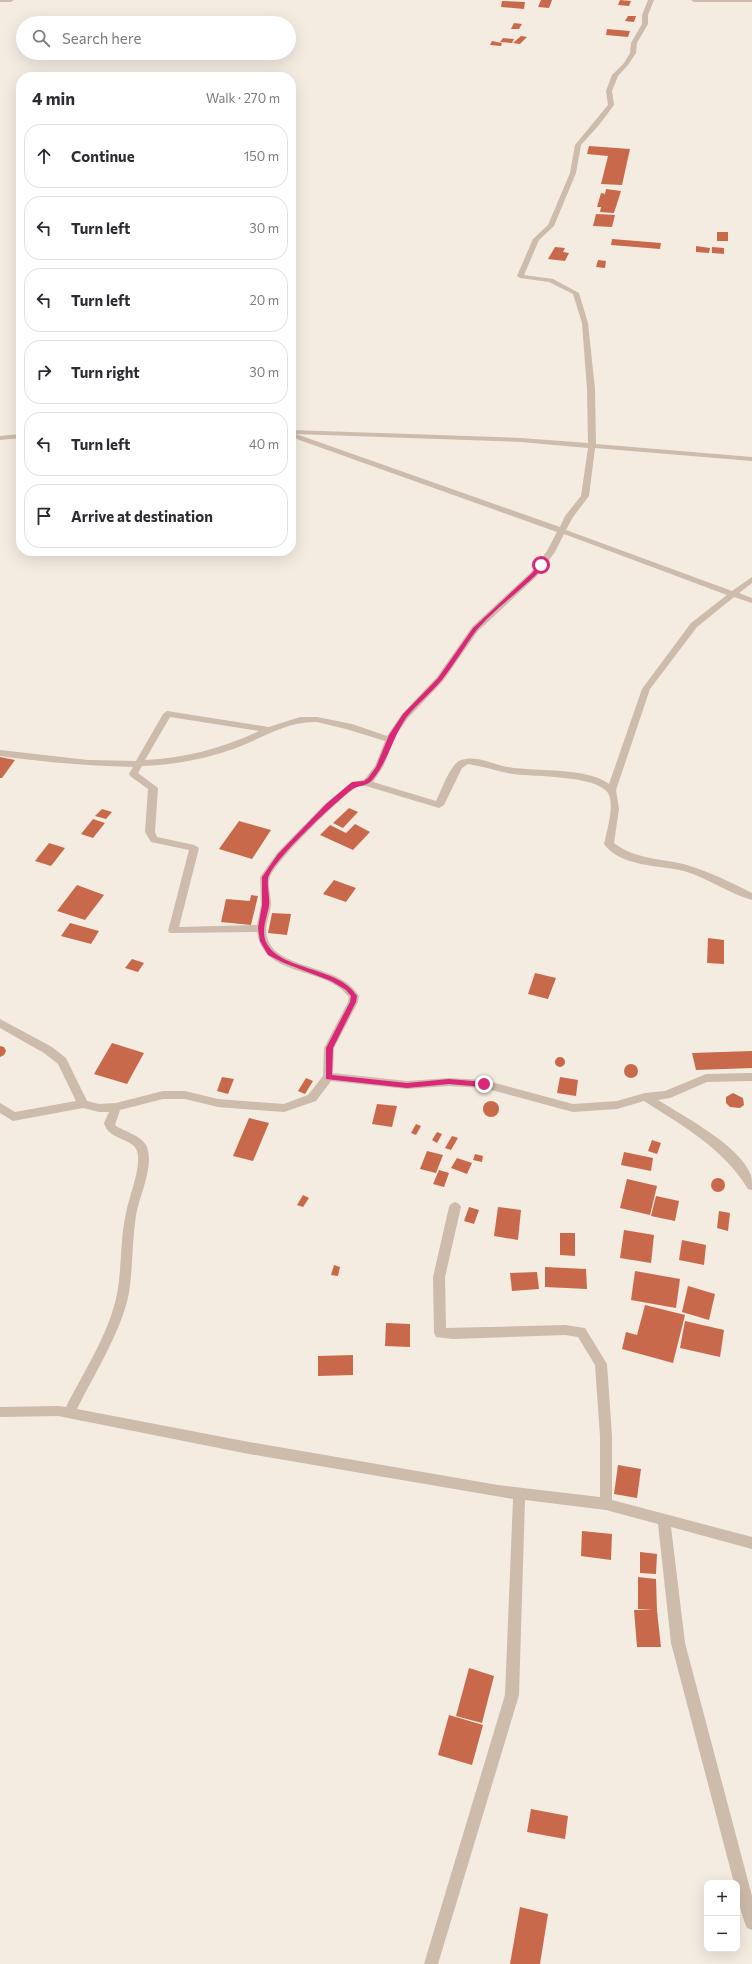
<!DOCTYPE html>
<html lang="en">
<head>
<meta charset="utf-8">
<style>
  body { margin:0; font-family:Commissioner,sans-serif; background:#f7f7f7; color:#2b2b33 }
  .controls { position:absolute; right:12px; bottom:12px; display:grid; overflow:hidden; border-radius:8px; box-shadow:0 4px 16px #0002 }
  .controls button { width:36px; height:36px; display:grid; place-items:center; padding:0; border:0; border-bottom:1px solid #e1e1e2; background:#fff; color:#2b2b33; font:20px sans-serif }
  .stop { position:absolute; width:12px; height:12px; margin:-9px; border:3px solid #db2777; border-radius:50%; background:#fff }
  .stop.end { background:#db2777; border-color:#fff; box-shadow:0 1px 4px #0008 }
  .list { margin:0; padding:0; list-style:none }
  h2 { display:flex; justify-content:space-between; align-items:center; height:52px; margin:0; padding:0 16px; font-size:17px }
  h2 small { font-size:13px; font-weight:400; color:#7c7c81 }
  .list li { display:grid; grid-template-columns:26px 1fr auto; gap:12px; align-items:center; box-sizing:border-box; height:64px; margin:0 8px 8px; padding:0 8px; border:1px solid #e1e1e2; border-radius:16px }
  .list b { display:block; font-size:15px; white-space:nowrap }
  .list em { font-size:13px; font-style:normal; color:#7c7c81 }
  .icon { flex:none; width:22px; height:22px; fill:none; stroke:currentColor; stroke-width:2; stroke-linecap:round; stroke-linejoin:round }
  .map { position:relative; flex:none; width:752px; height:1964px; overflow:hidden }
  .search { position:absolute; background:#fff; box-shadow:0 4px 16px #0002; left:16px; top:16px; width:280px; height:44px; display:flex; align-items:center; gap:10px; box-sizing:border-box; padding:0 14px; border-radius:22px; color:#7c7c81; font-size:15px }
  .panel { position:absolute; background:#fff; box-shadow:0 4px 16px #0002; left:16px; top:72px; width:280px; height:484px; border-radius:16px }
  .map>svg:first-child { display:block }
</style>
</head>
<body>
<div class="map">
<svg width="752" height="1964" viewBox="0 0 752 1964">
  <rect width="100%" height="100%" fill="#f4ebe1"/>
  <!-- building -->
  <g fill="#c8694b">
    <polygon points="541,0 552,0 549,8 538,7"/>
    <polygon points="620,0 631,1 629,6 618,5"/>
    <polygon points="502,1 525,2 524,9 501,7"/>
    <polygon points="628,16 636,16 634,22 625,21"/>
    <polygon points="514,23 522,24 519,29 511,29"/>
    <polygon points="607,29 630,31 628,37 606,35"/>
    <polygon points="521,36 527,37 520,44 513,43"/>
    <polygon points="503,38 514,39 512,43 500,42"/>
    <polygon points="492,41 502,43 501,46 490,45"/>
    <polygon points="589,146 630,149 622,185 601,184 608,156 587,154"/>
    <polygon points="606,189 621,191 614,213 600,212 601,207 597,207 601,193 605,194"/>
    <polygon points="596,214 615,215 612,227 593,226"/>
    <rect x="717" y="232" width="11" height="9"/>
    <polygon points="612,239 661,243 660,249 611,245"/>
    <polygon points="696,246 710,248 709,253 696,252"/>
    <polygon points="555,247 565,248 563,252 569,253 565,261 548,259"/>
    <polygon points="712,247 724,248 724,254 712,253"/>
    <polygon points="598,260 606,261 605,268 596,267"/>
    <polygon points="0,757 15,760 2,778 0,778"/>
    <polygon points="349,808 358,812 343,828 333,823"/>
    <polygon points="102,809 112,812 106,819 95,816"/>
    <polygon points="93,819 105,823 93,838 81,834"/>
    <polygon points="239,821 271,830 252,859 219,849"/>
    <polygon points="355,824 370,832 353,850 320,835 330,825 346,833"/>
    <polygon points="49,843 65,848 51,866 35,861"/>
    <polygon points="334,880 356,888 346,902 323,894"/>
    <polygon points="77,885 104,895 85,920 57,911"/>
    <polygon points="251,895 258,896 251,925 221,922 226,899 250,901"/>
    <polygon points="272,913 291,914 287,935 268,933"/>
    <polygon points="70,923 99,931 91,944 61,936"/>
    <polygon points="708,938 724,940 724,964 707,963"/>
    <polygon points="132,959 144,963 138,972 125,968"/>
    <polygon points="535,973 556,978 548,999 528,994"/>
    <polygon points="112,1043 144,1053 127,1084 94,1074"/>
    <polygon points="0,1046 4,1047 6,1051 4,1055 0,1057"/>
    <polygon points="752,1051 752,1068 696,1070 692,1053"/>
    <circle cx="560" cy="1062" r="5"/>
    <circle cx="631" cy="1071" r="7"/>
    <polygon points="222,1077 234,1079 228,1094 217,1091"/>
    <polygon points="560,1077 578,1080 576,1096 557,1093"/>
    <polygon points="306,1078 313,1081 305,1094 298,1091"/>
    <polygon points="733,1093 743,1098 744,1105 740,1108 730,1107 726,1103 726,1097"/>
    <circle cx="491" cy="1109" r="8"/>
    <polygon points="377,1104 397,1106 392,1127 372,1124"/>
    <polygon points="249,1118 269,1123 253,1161 233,1156"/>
    <polygon points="416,1124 421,1126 416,1135 411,1133"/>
    <polygon points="437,1132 442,1134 437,1143 432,1140"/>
    <polygon points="452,1136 458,1138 451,1150 445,1148"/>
    <polygon points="652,1140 661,1143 657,1154 648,1151"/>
    <polygon points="427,1151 443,1155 436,1173 420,1169"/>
    <polygon points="624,1152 653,1158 651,1171 621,1165"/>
    <polygon points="475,1154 483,1156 482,1162 473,1160"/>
    <polygon points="457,1158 472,1163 467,1174 451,1168"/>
    <polygon points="439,1170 449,1173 444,1187 433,1184"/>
    <circle cx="718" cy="1185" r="7"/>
    <polygon points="627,1179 657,1186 650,1215 620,1208"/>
    <polygon points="303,1195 309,1198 303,1207 297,1205"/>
    <polygon points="656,1196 679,1201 675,1221 651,1216"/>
    <polygon points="469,1207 479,1210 474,1224 464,1221"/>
    <polygon points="498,1207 521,1210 518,1240 494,1236"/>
    <polygon points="719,1211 730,1213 728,1231 717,1228"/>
    <polygon points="624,1230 654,1235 651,1263 620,1258"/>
    <polygon points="560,1233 575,1233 575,1256 560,1255"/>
    <polygon points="682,1240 706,1245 704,1265 679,1260"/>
    <polygon points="334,1265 340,1267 338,1276 331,1275"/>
    <polygon points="545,1267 586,1269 587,1289 545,1287"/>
    <polygon points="635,1271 680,1279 676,1308 631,1300"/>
    <polygon points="537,1272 539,1289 512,1291 510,1273"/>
    <polygon points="688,1286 715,1294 709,1320 682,1312"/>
    <polygon points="645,1305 685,1315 673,1363 622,1349 626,1332 637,1335"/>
    <polygon points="685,1321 724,1330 720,1357 680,1348"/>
    <polygon points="386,1323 410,1324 410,1347 385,1346"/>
    <polygon points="353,1355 353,1375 318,1376 318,1356"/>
    <polygon points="618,1465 641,1469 637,1498 614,1494"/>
    <polygon points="582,1531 612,1534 611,1560 581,1556"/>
    <polygon points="640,1552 657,1554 656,1574 640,1573"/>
    <polygon points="638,1577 656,1579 657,1611 661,1647 637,1647 634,1610 653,1610 638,1609"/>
    <polygon points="469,1668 494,1676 482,1723 456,1716"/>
    <polygon points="449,1715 483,1725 472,1765 438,1755"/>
    <polygon points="531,1809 568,1816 565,1839 527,1832"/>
    <polygon points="520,1907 548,1914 540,1964 510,1964"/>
  </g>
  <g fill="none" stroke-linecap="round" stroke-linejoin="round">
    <!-- minor -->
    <g fill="#cdbbac" fill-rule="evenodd">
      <polygon points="0,0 14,0 11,2 0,2"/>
      <path d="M648,0H654L648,15V24L637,43L636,53L628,65L618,76L612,91L614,105L599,125L581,145L576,173L554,226L539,240L524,275L553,279L579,293L588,323L595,389L596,444L752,457V461L595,448L589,496L573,517L566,530L732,591L752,577V583L739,593L752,598V603L734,597L697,627L650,689L616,790L619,809L614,843C636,860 661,858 687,865C709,872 731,882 752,893V900C730,894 708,878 684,871C660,865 620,867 604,844C607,831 615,804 608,793C596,775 534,777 513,774C498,772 483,766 468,764L462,768L444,805L439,808L366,786C363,786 359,786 357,787C342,795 275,862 270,877C267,885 271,896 271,904C270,917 263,928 268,940C279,970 341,964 359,996L358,1002L334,1048L333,1073L407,1081L449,1078L484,1080L573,1104L617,1101L645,1093L665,1091L706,1074L752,1073V1081L707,1082L670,1098L658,1100C685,1117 739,1145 751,1175C752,1179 752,1186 752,1190L748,1189C723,1148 683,1126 644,1101L617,1109L573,1112L484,1088L449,1086L407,1089L331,1081L316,1101L284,1112L218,1107L185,1099H163L120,1110L115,1125C124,1132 142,1135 147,1147C154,1167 140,1194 136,1215C132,1241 133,1267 129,1293C122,1330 94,1375 77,1409L249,1442L498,1485L600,1497V1436L595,1365L578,1337L565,1335L453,1339L436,1337L434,1333L433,1277L449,1207L451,1204L455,1202L459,1204L461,1207L445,1277L446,1328L565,1325L585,1328L607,1364L612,1436V1500L752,1537V1549L671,1527L685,1643L752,1896V1930L747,1928C741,1914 737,1898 737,1883H734L671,1643L658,1524L606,1510L525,1500L519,1695L438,1964H424L505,1695L513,1499L249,1454L58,1416L0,1417V1407L58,1406L66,1407C84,1371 109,1334 117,1294C122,1268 120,1239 126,1213C129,1196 142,1167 137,1151C133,1138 108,1140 104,1123L109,1112H99L83,1108L13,1121L0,1113V1103L15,1112L76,1101L58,1064L44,1053L0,1028V1019L52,1047L66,1058L87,1101L99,1104L116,1103L163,1091H185L218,1099L284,1104L308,1095L323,1076L324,1048L348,1002L349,997C325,965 264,979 257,932L170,933L168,931L189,850L151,842L145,832L148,789L130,776L129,774L133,767C88,766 44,762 0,756V750L88,760L136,761L163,714L167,711L269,727L300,717H317L352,724L387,736L402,714L437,677L472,627L531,572L547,551L557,532L291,437V430L521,438L588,443L587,389L582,323L573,294L549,282L520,278L517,276L533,239L548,225L570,173L575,145L608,105L606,91L612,75L624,63L630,53L631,43L642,24V15ZM296,434L521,442L588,448L581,496L565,516L560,527ZM564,534L727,595L691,623L642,689L609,784C585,766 533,773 503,766C491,763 474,755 461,760C450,764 442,790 436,801L373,782L383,767L396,735L408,718L443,681L478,631L537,576L555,552ZM170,717L259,731C223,748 185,758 145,760ZM317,722L346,729L385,741L375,766L364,780L352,782L325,804L277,853L260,877L261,905L257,925L179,927L199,848L194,845L157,837L155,832L158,788L138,773L142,766C174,765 206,759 236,748C263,738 286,721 317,722Z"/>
      <polygon points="691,0 752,0 752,2 694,2"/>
      <polygon points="21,434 21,438 0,440 0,436"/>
    </g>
  </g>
  <!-- route -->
  <path fill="#db2777" d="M539,564L544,565L536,575C518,592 491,613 476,631C464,647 454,665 441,681C430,694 416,705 406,718C393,737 388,761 373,779C368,787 358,784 350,791C334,804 271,861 268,879C267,887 270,897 269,906C267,917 261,930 266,942C279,971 339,966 357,996L356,1002L333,1048L332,1075L407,1083L449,1079L484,1082L488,1084L484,1087L449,1084L407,1088L326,1079V1048L350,1002L351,996L346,990L331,981L284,963L268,955L260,941L258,928L262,905V877L278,854L326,804L352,782L364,781L368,778L376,767L389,735L403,714L438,678L473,628L532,573Z"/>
</svg>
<div class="controls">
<button>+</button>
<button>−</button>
</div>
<div class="stop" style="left:541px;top:565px"></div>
<div class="stop end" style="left:484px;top:1084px"></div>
<div class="search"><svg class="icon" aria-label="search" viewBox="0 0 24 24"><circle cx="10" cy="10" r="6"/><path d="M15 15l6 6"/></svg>Search here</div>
<section class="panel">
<h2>4 min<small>Walk · 270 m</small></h2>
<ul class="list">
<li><svg class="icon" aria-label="ahead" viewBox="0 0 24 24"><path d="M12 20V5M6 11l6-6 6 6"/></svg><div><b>Continue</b></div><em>150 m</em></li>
<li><svg class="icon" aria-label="left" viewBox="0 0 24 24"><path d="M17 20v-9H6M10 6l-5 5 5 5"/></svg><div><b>Turn left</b></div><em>30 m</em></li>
<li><svg class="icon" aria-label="left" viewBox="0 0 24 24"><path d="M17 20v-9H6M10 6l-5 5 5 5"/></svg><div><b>Turn left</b></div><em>20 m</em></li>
<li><svg class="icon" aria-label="right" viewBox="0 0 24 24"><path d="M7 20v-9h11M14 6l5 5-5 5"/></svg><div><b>Turn right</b></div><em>30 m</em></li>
<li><svg class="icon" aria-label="left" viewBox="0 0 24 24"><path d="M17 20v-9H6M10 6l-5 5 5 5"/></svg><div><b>Turn left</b></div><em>40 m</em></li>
<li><svg class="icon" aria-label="arrive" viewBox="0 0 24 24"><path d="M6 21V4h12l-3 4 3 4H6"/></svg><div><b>Arrive at destination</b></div></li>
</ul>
</section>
</div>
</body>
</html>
